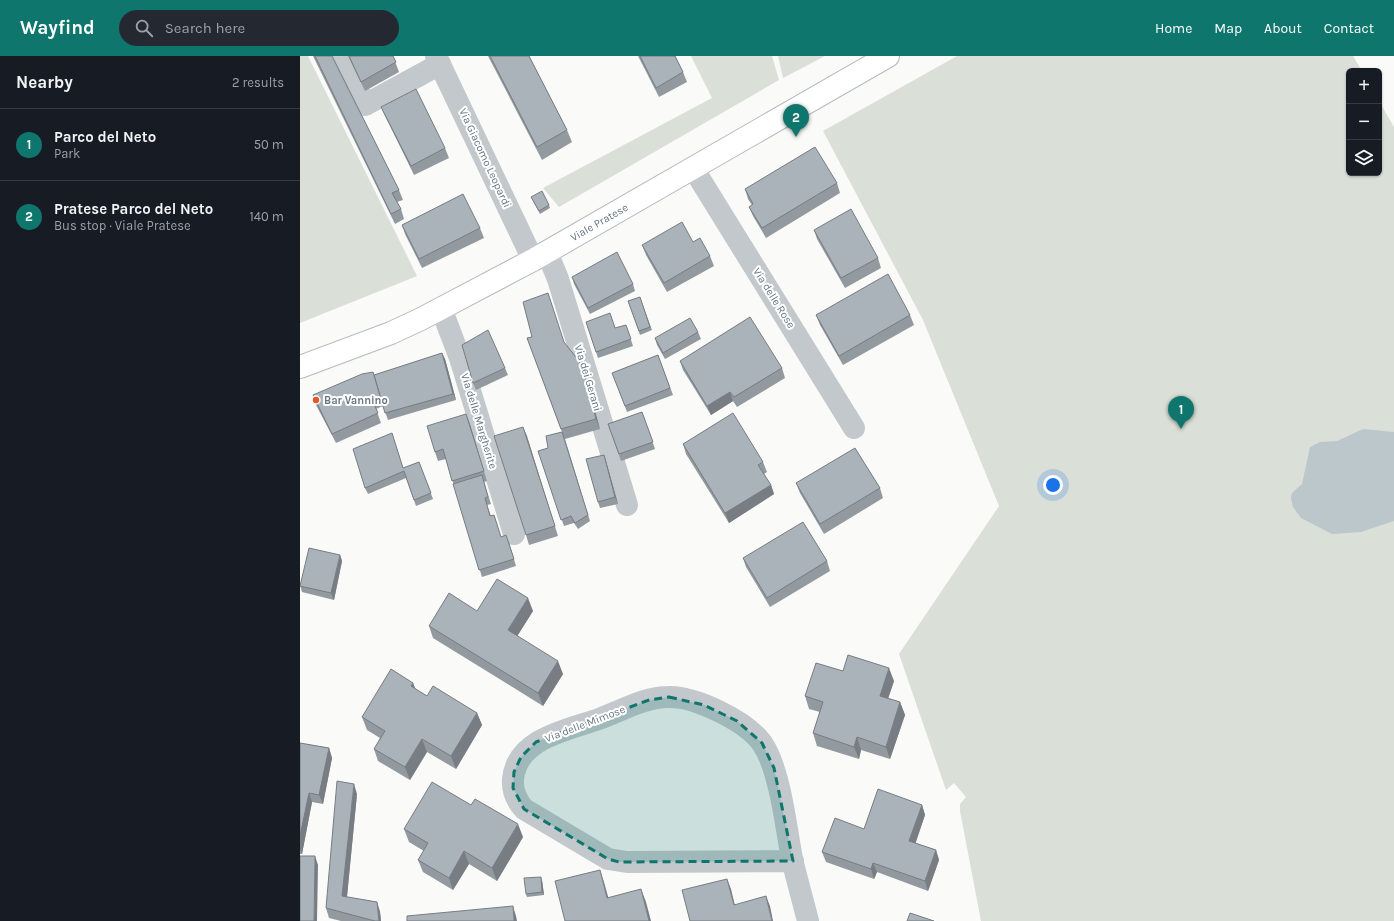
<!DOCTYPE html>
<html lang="en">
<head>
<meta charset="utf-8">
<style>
  body { margin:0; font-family:Karla,sans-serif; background:#242831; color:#f1f3f6 }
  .controls { position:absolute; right:12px; top:12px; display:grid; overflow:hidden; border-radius:6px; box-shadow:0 1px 3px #0004 }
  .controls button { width:36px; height:36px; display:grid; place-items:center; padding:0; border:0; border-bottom:1px solid #363941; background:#171b24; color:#f1f3f6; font:20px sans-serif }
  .you { position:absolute; left:753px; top:429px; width:14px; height:14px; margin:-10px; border:3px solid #fff; border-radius:50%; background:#1a73e8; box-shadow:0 0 0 6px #1a73e833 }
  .badge { display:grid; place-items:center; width:26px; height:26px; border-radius:50%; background:#0f766e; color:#fff; font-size:13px; font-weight:700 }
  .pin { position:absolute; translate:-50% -33px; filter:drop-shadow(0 1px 2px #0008) }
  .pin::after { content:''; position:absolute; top:21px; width:14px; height:12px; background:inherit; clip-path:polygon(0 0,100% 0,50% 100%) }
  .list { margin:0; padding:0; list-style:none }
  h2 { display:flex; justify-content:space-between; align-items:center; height:52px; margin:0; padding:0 16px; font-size:17px }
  h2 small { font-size:13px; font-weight:400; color:#9ea1a6 }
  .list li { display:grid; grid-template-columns:26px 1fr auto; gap:12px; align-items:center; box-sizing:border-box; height:72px; padding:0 16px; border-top:1px solid #363941 }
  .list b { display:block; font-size:15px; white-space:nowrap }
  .list p { margin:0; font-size:13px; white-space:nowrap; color:#9ea1a6 }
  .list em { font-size:13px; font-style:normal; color:#9ea1a6 }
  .icon { flex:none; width:22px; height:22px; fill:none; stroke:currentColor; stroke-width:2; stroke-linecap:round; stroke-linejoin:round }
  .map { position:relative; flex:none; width:1094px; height:865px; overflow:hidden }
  header { display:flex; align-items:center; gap:24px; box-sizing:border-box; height:56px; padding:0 20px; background:#0f766e; color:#fff }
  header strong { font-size:19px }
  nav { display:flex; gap:22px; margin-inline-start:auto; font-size:14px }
  .search { width:280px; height:36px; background:#242831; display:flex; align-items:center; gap:10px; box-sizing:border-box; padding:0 14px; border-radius:22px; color:#9ea1a6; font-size:15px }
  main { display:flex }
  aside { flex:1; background:#171b24 }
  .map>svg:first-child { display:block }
</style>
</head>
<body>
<header>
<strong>Wayfind</strong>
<div class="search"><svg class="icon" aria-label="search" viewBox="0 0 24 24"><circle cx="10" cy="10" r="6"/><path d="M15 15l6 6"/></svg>Search here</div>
<nav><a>Home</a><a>Map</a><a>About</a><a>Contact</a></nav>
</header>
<main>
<aside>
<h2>Nearby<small>2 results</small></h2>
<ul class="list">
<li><span class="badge">1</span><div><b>Parco del Neto</b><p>Park</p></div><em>50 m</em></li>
<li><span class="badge">2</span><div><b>Pratese Parco del Neto</b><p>Bus stop · Viale Pratese</p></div><em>140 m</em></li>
</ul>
</aside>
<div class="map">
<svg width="1094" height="865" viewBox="0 0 1094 865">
  <rect width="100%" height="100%" fill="#fafaf8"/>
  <!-- green -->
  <g fill="#dadfd7">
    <polygon points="0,0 8,0 117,220 0,267"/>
    <polygon points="391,0 472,0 479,24 259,151 243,132 412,42"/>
    <polygon points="478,0 525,0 483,22"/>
    <polygon points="657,0 1053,0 1062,15 1049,15 1049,117 1079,117 1079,45 1094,71 1094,865 681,865 660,755 660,748 666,741 654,727 646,734 599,598 699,450 623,264 523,75"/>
  </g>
  <!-- water -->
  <polygon fill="#bbc7cb" points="1063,373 1094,376 1094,465 1061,476 1032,478 1001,462 993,451 991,442 992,437 1002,428 1010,391 1020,386 1037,385"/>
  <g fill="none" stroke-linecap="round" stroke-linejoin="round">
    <defs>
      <g id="major">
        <path id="s1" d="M0,311L91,277L121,263L233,204L588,0"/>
      </g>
    </defs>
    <!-- major casing -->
    <use href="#major" stroke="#b5babe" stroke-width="24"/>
    <!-- minor -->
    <g stroke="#c3c8cc" stroke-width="22">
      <polyline points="42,0 65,49 140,8"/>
      <polyline points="136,0 233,204"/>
      <polyline points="393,112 554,372"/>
      <polyline points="247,196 258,223 327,449"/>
      <polyline points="141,252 160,302 214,478"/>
      <path d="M493,805L327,806L308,803L224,753C216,744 212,735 213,723C217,682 268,674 299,663C321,655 345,641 368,641C395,640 446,665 462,687C480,713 486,771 492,803C497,824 503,845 508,865"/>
    </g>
    <!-- major -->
    <use href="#major" stroke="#fff" stroke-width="22"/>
  </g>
  <!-- wall -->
  <g fill="#929a9f">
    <polygon points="13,0 32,0 99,134 103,144 97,146 101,153 104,163 95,168"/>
    <polygon points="48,0 93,0 99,16 65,35"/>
    <polygon points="188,0 229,0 267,74 272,86 242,104"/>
    <polygon points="338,0 375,0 383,16 387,26 359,41"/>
    <polygon points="81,51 145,92 149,102 114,119 85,60"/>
    <polygon points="537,127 540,137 466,182 453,160 449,151 452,149 448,143 445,133"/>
    <polygon points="231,141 249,149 250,152 240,158"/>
    <polygon points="102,169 180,172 184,182 122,212 105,178"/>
    <polygon points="514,174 578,202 581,212 545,232 517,183"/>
    <polygon points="393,186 410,200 414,210 367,236 346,199 342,189"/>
    <polygon points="272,221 333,228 335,235 290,258 274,228"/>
    <polygon points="340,241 352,274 340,279 328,245"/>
    <polygon points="516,259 610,259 614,269 543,309 520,269"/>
    <polygon points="326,269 333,290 298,302 296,296 315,272"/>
    <polygon points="398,276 401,283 365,303 357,289 355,282"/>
    <polygon points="227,282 264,287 285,319 300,373 265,383 290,465 278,473 274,467 264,470 238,395 248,392 262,376"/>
    <polygon points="142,297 145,303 156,344 88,364 83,350 76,353 81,367 36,387 16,349 13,339"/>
    <polygon points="358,299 373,339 327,356 312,317"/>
    <polygon points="380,305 482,312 485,322 437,351 433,345 411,359 383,314"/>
    <polygon points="205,312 208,319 176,334 173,327"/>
    <polygon points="342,356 355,393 321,405 308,368"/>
    <polygon points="166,358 187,425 184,426 191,448 187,449 191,460 194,459 201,481 209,486 216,510 182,521 146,403 138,405 135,396"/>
    <polygon points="223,371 258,480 229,489 226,479"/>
    <polygon points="92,377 103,412 119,406 133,443 116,450 106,422 68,438 65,432"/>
    <polygon points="383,388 463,406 467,416 464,418 471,429 474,438 429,467 386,398"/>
    <polygon points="304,399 306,405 318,448 300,452 298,446"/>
    <polygon points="496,427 580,432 583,442 524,478 500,437"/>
    <polygon points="40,499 42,505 34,544 2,536 0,529"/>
    <polygon points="443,502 527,505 530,515 470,551 446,511"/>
    <polygon points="177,555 233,555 217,580 263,618 243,650 133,582 129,570"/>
    <polygon points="543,615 594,625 588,642 600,646 605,659 590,703 561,694 559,703 517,690 513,677 520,656 509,653 505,640"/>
    <polygon points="113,627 115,633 127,640 177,657 182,669 156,713 127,696 110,724 78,705 74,693 80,682 67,674 62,661"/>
    <polygon points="0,687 29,692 32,702 23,748 12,746 2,798 0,798"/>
    <polygon points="57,738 47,841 77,846 80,856 81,865 41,865 29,862 26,852"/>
    <polygon points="622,749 625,759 615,787 636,794 639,804 628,835 577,816 574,823 526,806 522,796 564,773"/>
    <polygon points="104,773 223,781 197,825 169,808 153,834 123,816 118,804 124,795 109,786"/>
    <polygon points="242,824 244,839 227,841 226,838"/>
  </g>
  <!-- shaded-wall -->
  <g fill="#777d82">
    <polygon points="142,297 145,303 156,344 153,338"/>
    <polygon points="282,309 285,319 300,373 296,363"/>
    <polygon points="430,336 433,345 411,359 407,350"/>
    <polygon points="166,358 170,368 187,425 184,415"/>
    <polygon points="223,371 227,380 258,480 255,470"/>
    <polygon points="304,399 306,405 318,448 315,441"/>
    <polygon points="471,429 474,438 429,467 425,457"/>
    <polygon points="40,499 42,505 34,544 31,537"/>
    <polygon points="228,542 233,555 213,587 208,574"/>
    <polygon points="258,605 263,618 243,650 238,637"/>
    <polygon points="589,612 594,625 585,652 580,640"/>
    <polygon points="113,627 118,639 111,630"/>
    <polygon points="600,646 605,659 590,703 586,691"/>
    <polygon points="177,657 182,669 156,713 151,700"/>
    <polygon points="557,681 561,694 559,703 554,691"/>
    <polygon points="122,683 127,696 110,724 105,711"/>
    <polygon points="29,692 32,702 23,748 19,739"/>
    <polygon points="54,728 57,738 46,850 42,840"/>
    <polygon points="9,737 12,746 2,798 0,793 0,780"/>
    <polygon points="622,749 625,759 613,795 609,785"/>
    <polygon points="218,768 223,781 197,825 192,812"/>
    <polygon points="636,794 639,804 628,835 625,825"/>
    <polygon points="164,795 169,808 153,834 149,822"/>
    <polygon points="15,800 18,809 17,865 14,865"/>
    <polygon points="573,807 577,816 574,823 571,813"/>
    <polygon points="300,814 304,826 312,855 307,842"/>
    <polygon points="241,821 242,824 244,839 242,836"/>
    <polygon points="427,823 431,833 437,858 434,849"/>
    <polygon points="341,833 346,846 351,865 349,865"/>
    <polygon points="466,840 470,850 473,865 472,865"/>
    <polygon points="77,846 80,856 81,865 79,865"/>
    <polygon points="213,850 216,860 217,865 214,865"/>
  </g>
  <!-- building -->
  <g fill="#aab3b9" stroke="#777d82">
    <polygon points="15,0 32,0 99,134 92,137 101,153 91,158"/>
    <polygon points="49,0 93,0 96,6 61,26"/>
    <polygon points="190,0 229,0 267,74 237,91"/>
    <polygon points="340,0 375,0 383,16 356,32"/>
    <polygon points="116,33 145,92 111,110 81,51"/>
    <polygon points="515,91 537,127 462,172 449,151 453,148 445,133"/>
    <polygon points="242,135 249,149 239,155 231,141"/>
    <polygon points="163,138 180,172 119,203 102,169"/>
    <polygon points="551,153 578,202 541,222 514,174"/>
    <polygon points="382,166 393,186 400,182 410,200 364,227 342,189"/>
    <polygon points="317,196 333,228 288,252 272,221"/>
    <polygon points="588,218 610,259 539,300 516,259"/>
    <polygon points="248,237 264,286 282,309 296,363 261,373 227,282 232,281 223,246"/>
    <polygon points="340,241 350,271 339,275 328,245"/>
    <polygon points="310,257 315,272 326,269 331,283 296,296 286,266"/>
    <polygon points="450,261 482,312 434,341 430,336 407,350 380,305"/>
    <polygon points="390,262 398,276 363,297 355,282"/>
    <polygon points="188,274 205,312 173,327 162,289"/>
    <polygon points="142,297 153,338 85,357 74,319"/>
    <polygon points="358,299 370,332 325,350 312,317"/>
    <polygon points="73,316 80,340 72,344 78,357 32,378 13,339 62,318"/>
    <polygon points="342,356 353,386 319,398 308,368"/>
    <polygon points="433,357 463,406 458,409 471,429 425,457 383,388"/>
    <polygon points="166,358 184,415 152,425 143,393 135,396 127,370"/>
    <polygon points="223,371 255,470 226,479 194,380"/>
    <polygon points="262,376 288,459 275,467 271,460 261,464 238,395 248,392 246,380"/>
    <polygon points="92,377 103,412 119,406 131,437 114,444 104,415 65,432 53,393"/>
    <polygon points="555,392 580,432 520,468 496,427"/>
    <polygon points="304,399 315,441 298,446 286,403"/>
    <polygon points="182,419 188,441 185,442 190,460 194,459 201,481 206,479 214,503 179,514 153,428"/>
    <polygon points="503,466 527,505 467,542 443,502"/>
    <polygon points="9,492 40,499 31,537 0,530"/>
    <polygon points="197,523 228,542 208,574 258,605 238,637 129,570 149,537 177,555"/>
    <polygon points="548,599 589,612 580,640 600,646 586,691 557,681 554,691 513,677 523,646 505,640 516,607 543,615"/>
    <polygon points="91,613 113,627 111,630 127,640 133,630 177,657 151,700 122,683 105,711 74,693 85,675 62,661"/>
    <polygon points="0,687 29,692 19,739 9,737 0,780"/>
    <polygon points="37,725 54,728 42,840 77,846 79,865 75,865 26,852"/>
    <polygon points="132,726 171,749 175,743 218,768 192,812 164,795 149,822 118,804 128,787 104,773"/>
    <polygon points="578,733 622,749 609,785 636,794 625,825 573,807 571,813 522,796 535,762 564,773"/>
    <polygon points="0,800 15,800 14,865 0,865"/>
    <polygon points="300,814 307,842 341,833 349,865 265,865 255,825"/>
    <polygon points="241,821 242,836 226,838 224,822"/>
    <polygon points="427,823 434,849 466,840 472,865 390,865 382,834"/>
    <polygon points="213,850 214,865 107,865 107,860"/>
    <polygon points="610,857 634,865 607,865"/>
  </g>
  <!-- marked area -->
  <path fill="#0f766e" fill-opacity="0.2" stroke="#0f766e" stroke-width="3" stroke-dasharray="8 5" stroke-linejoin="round" d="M369,641L404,649L437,665L462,687L474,712L493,805L319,806L308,803L224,753L213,732L214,716L221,701L236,686L349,644Z"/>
  <!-- markers -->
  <circle fill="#e4572e" stroke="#fff" stroke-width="1.5" cx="16" cy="344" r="4"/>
  <g text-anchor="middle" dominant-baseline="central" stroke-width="4" stroke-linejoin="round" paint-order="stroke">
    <!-- street labels -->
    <g font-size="11" fill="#657683" stroke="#fff">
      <text transform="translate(185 102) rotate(65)">Via Giacomo Leopardi</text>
      <text stroke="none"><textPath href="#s1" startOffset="333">Viale Pratese</textPath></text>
      <text transform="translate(474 242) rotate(58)">Via delle Rose</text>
      <text transform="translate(288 322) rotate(73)">Via dei Gerani</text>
      <text transform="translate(179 365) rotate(73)">Via delle Margherite</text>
      <text transform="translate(285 668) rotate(-21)">Via delle Mimose</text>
    </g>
    <!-- poi labels -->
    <g font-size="11" font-weight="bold" fill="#657683" stroke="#fff" text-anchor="start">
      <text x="24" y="344">Bar Vannino</text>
    </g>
  </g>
</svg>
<div class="controls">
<button>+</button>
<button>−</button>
<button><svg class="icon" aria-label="layers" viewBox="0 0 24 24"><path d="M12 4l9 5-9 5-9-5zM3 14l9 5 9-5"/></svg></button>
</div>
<div class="you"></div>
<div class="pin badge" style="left:881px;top:373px">1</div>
<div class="pin badge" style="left:496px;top:81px">2</div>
</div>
</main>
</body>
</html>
